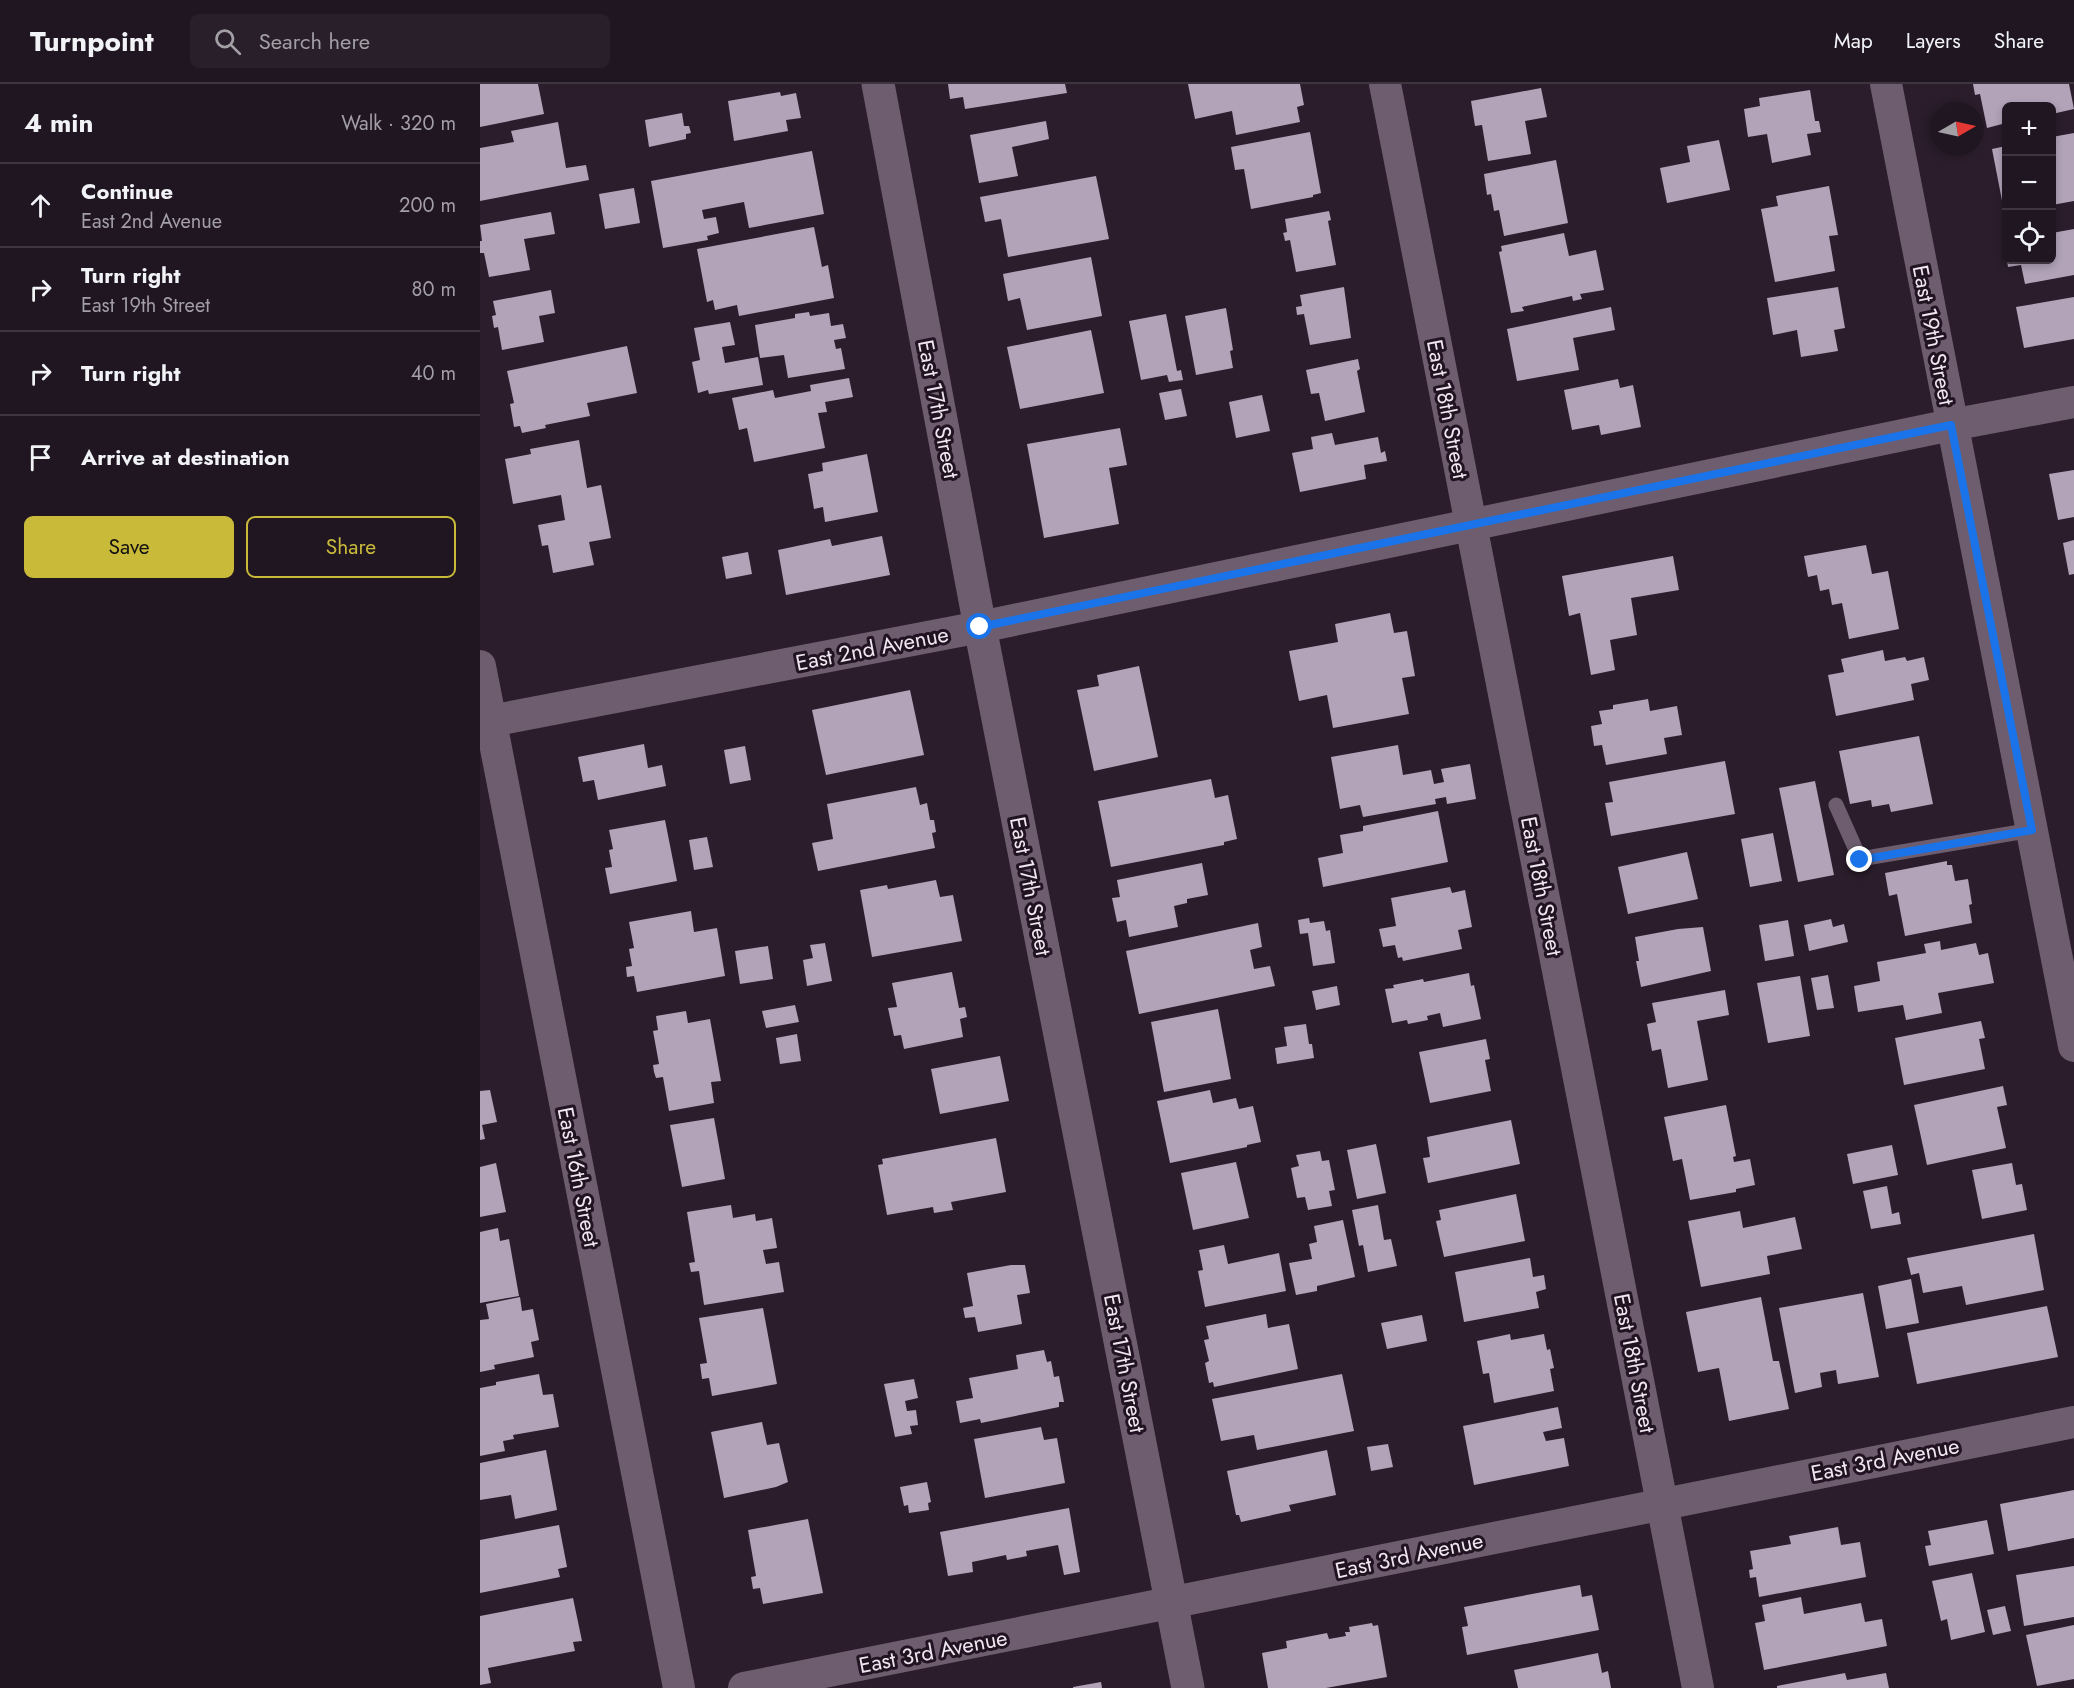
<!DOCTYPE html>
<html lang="en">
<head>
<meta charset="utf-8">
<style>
  body { margin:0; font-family:Jost,sans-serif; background:#281f2a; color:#f1f3f6 }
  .controls { position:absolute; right:18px; top:18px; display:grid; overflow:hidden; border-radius:9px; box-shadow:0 3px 9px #0003 }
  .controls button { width:54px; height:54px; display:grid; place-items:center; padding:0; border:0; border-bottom:2px solid #3d353f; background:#201621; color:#f1f3f6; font:30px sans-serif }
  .compass { position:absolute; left:1450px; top:18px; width:54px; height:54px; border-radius:50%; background:#201621; box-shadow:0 3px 9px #0003; rotate:81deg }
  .stop { position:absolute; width:18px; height:18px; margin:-14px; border:4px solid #1a73e8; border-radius:50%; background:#fff }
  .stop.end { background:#1a73e8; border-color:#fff; box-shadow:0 2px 6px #0008 }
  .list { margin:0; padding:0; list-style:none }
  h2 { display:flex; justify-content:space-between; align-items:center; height:78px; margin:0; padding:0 24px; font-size:26px }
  h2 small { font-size:20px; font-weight:400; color:#a29fa5 }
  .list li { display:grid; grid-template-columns:39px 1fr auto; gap:18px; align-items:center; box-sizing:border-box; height:84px; padding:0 24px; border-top:2px solid #3d353f }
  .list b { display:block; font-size:22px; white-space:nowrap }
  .list p { margin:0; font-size:20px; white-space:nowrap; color:#a29fa5 }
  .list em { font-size:20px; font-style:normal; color:#a29fa5 }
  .actions { display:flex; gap:12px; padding:18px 24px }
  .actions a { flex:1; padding:14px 0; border:2px solid #caba3a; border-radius:9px; text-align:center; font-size:21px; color:#caba3a }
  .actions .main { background:#caba3a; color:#111 }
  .icon { flex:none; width:33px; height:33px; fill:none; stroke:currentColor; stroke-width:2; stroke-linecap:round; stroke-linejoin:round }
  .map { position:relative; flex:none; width:1594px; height:1604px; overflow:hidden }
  header { display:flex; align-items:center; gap:36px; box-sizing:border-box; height:84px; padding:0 30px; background:#201621; border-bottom:2px solid #3d353f }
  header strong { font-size:28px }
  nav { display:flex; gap:33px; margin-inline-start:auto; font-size:21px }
  .search { width:420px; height:54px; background:#281f2a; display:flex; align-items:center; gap:15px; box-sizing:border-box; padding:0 21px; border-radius:9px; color:#a29fa5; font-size:22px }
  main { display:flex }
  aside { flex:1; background:#201621 }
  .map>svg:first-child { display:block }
</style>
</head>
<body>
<header>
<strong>Turnpoint</strong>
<div class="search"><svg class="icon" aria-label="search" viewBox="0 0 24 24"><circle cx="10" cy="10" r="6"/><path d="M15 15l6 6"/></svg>Search here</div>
<nav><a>Map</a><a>Layers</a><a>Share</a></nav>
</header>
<main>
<aside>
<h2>4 min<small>Walk · 320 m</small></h2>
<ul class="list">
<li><svg class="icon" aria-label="ahead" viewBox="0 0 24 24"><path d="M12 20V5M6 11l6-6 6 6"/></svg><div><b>Continue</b><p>East 2nd Avenue</p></div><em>200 m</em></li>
<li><svg class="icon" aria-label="right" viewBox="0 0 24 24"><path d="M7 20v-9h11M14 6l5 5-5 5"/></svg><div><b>Turn right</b><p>East 19th Street</p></div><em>80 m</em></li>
<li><svg class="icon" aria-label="right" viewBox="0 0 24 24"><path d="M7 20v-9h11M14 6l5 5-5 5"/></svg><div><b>Turn right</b></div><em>40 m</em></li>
<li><svg class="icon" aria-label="arrive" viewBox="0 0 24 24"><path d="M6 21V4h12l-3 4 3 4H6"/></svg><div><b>Arrive at destination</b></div></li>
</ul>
<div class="actions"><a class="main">Save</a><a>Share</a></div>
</aside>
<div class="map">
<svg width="1594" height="1604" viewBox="0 0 1594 1604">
  <rect width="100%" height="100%" fill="#2b1d2c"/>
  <!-- building -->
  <g fill="#b2a3b9">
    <polygon points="0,0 58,0 64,30 0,43"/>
    <polygon points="468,0 585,0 587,9 485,25 483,13 470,15"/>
    <polygon points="708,0 820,0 824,21 817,23 820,38 756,51 752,27 715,35"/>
    <polygon points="1493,0 1589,0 1594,25 1572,30 1572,22 1526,22 1526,39 1507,44 1500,10 1495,11"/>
    <polygon points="1061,4 1067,33 1045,37 1051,70 1008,77 1002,41 995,42 991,17"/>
    <polygon points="1330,6 1335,37 1339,37 1341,48 1327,50 1331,71 1292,79 1287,50 1268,53 1264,25 1280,22 1279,14"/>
    <polygon points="300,8 301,12 316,9 321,34 306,36 308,47 254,57 248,17"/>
    <polygon points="202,29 204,42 209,42 211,49 206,50 206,55 169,63 165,36"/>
    <polygon points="566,37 569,55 532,63 538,92 499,99 490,51"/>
    <polygon points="78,38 86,84 106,81 109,96 0,117 0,64 34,58 31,47"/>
    <polygon points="830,48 841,109 833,111 833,113 771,125 764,85 755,86 751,63"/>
    <polygon points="1594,49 1594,117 1572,121 1572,53"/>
    <polygon points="1239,56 1250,106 1187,119 1180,84 1210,78 1207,62"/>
    <polygon points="1526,62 1526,132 1525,132 1512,65"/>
    <polygon points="332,67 344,130 269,144 264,118 222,126 224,135 236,133 239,149 227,152 228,156 183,164 171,97"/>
    <polygon points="1076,76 1088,139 1024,152 1019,126 1014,127 1011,110 1007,111 1004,90"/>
    <polygon points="616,92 629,155 528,173 521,135 505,138 500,113"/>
    <polygon points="1349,102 1358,151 1349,152 1355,187 1295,198 1281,125 1298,122 1296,112"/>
    <polygon points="154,104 160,139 125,145 119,110"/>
    <polygon points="849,127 851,136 848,137 856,181 816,188 810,156 805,157 804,152 803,149 807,148 805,135"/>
    <polygon points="71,128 75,150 44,155 50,186 9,193 4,169 0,169 0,157 2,157 0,141"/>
    <polygon points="334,143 342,183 348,181 354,214 259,232 257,221 235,226 233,216 227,218 217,165"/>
    <polygon points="1594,145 1594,191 1545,200 1541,181 1528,183 1527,176 1572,176 1572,149"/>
    <polygon points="1084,149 1089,172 1116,166 1124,206 1100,210 1102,215 1093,217 1092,212 1042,223 1044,227 1031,229 1019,168 1022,167 1021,162"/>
    <polygon points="611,173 622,232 547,246 540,214 528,217 523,190"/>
    <polygon points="864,203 871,254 830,261 824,230 817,231 816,223 822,222 820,211"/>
    <polygon points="1358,203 1365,244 1354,246 1358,267 1321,273 1317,246 1293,251 1287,214"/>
    <polygon points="71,206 75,229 59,232 64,258 22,266 18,243 14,244 12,232 16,231 13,217"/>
    <polygon points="1594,213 1594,255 1544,264 1536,223"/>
    <polygon points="1131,223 1135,246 1093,254 1099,286 1037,297 1027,245"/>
    <polygon points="746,224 753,266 750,267 753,284 716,291 705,232"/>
    <polygon points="329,228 330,232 349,229 351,242 363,240 366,254 354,256 356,265 361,264 365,285 308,294 304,271 280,274 275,241 315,234 315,230"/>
    <polygon points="686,230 697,287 701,286 703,296 689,298 687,291 661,296 649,237"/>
    <polygon points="250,238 255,261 242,263 245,279 278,273 283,301 229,310 228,306 218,309 212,278 220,276 214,244"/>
    <polygon points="611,246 624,309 540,325 527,263"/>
    <polygon points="147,262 157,309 107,319 110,332 65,341 66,344 42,349 40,342 34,343 30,320 34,319 27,287"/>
    <polygon points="878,275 880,285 877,287 885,328 845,337 839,309 831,310 826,286"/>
    <polygon points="369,294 373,313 345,318 347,328 338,329 345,364 274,378 267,344 259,346 252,314 293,306 295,314 331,307 330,301"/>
    <polygon points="1138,295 1140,304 1153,301 1161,343 1121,351 1119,341 1092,346 1084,306"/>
    <polygon points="701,305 707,332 685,336 679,309"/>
    <polygon points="782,311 790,347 756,354 749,318"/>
    <polygon points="640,344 647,381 629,384 639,440 564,454 547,360"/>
    <polygon points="852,349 855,361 898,353 901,369 905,367 907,377 884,381 886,395 820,408 812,369 833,365 831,353"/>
    <polygon points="99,356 107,404 121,401 131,454 109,458 114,481 73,489 68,461 62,462 58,441 85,436 81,411 33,420 25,375 51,370 50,365"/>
    <polygon points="387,370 398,428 345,438 343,423 334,425 328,390 343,387 342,379"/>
    <polygon points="1594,386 1594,433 1578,436 1569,390"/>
    <polygon points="402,452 410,491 306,511 298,466 350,455 352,462"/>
    <polygon points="1594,456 1594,490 1589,491 1583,459"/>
    <polygon points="1386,461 1392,490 1408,487 1419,545 1369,555 1362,519 1352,521 1349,505 1340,507 1337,491 1328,493 1324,472"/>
    <polygon points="268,468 272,490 246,495 242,473"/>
    <polygon points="1193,472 1199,506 1151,514 1157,551 1130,556 1135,586 1111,591 1100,529 1089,532 1082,492"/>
    <polygon points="910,529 914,549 927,547 935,592 922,594 929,630 853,644 847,611 819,617 809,567 858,558 855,540"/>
    <polygon points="1403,566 1405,577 1425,573 1427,577 1444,573 1449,596 1431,600 1434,616 1356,632 1348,591 1364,588 1361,575"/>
    <polygon points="659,582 678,673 614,687 597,606 619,602 617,591"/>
    <polygon points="430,606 444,671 346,691 332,626"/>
    <polygon points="1168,615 1170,627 1197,622 1202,651 1184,654 1187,670 1126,681 1122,661 1114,662 1111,642 1122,640 1119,627 1133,625 1133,621"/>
    <polygon points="1439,652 1453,720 1411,728 1409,720 1392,723 1391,716 1370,720 1359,667"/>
    <polygon points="164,660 168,684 182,681 186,702 118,716 114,696 103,698 98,673"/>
    <polygon points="918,661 923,691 951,686 954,700 964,698 961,685 990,680 996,715 967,720 966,713 955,715 956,720 883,733 880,721 860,725 851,673"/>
    <polygon points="265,662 271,696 250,700 244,666"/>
    <polygon points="1245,677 1255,730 1131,752 1125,719 1133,718 1129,698"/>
    <polygon points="731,695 735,714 748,711 757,755 744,758 744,761 631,783 618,717"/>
    <polygon points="1335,697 1354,791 1318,798 1299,704"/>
    <polygon points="436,703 440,721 447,719 450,736 454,736 456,748 452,749 455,764 338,787 332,759 353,755 347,720"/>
    <polygon points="958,727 968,778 843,803 838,774 863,769 860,751 883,747 883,742"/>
    <polygon points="185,736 197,797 130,810 125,784 132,783 129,766 133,765 129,746"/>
    <polygon points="1293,749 1302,797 1270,803 1261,755"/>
    <polygon points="227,753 233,783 214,786 209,756"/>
    <polygon points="1207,768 1218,815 1148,830 1138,783"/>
    <polygon points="1467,777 1467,781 1472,781 1475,797 1488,795 1492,820 1489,821 1492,839 1425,852 1417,810 1409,812 1405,789"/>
    <polygon points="722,779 728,811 707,815 707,819 694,822 698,843 649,853 646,836 637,838 632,814 640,813 637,796"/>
    <polygon points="456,796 460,813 473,811 482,857 392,873 380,806 407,801 408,805"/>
    <polygon points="970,803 972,809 985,806 992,843 978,846 982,865 923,877 922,873 918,874 915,861 903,863 899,845 916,842 911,814"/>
    <polygon points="211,827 214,848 237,844 245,892 157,908 154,892 147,893 146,883 152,882 149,865 154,864 149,838"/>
    <polygon points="829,834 830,839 844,837 846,847 850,846 855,879 833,882 828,849 820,850 818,836"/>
    <polygon points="1351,835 1353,843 1364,840 1368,858 1329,867 1324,841"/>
    <polygon points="1308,836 1314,872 1285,877 1279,841"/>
    <polygon points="778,839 782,863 770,866 774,885 790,882 795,902 659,930 646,867"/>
    <polygon points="1223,843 1231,887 1161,903 1156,877 1159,877 1155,853 1198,845"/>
    <polygon points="1460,857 1461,866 1496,859 1499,871 1508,869 1514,899 1458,909 1462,929 1426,936 1423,921 1378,928 1374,902 1400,897 1397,878 1446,869 1444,860"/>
    <polygon points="345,859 352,897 327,902 323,876 333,874 330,861"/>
    <polygon points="288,862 293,895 260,900 255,867"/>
    <polygon points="472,888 479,924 485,923 487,933 480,935 483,953 424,965 421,951 414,952 408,924 417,923 412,899"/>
    <polygon points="989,889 991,902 994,901 1001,935 963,943 960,929 947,932 948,936 928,940 927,936 912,939 905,905 914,904 913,901 943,895 944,898"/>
    <polygon points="1348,891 1354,924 1337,926 1331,894"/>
    <polygon points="1320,892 1330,952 1288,959 1277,899"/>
    <polygon points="857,902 860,921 836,926 832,907"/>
    <polygon points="1245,906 1249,931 1217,937 1228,996 1188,1004 1181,965 1172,967 1167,940 1176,938 1172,919"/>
    <polygon points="315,921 319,938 286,944 282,927"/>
    <polygon points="738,925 751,995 684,1008 671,938"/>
    <polygon points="206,927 208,939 230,935 241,997 231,998 234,1019 189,1027 183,993 176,994 174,988 173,981 179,980 173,947 178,946 176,932"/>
    <polygon points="1501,937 1505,954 1499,955 1505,985 1424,1001 1415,954"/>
    <polygon points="826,940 829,960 832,960 834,974 797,980 795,964 807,962 804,943"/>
    <polygon points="317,950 321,977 300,980 296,954"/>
    <polygon points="1006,955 1010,975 1005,976 1011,1007 950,1019 939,968"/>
    <polygon points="520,972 529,1017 460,1030 451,985"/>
    <polygon points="1523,1002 1527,1021 1517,1023 1526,1064 1447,1081 1434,1021"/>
    <polygon points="10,1006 17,1038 2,1041 5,1055 0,1056 0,1007"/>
    <polygon points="730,1006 733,1019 756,1014 759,1025 773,1022 781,1058 767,1061 767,1063 690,1079 677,1017"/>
    <polygon points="1246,1021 1256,1072 1253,1073 1254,1078 1270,1075 1275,1101 1256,1105 1256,1108 1210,1116 1202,1075 1193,1077 1184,1033"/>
    <polygon points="234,1034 245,1095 202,1103 190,1041"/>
    <polygon points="1031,1036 1040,1080 948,1099 943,1074 950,1073 947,1053"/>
    <polygon points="516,1054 526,1108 471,1118 473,1126 454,1129 453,1123 407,1131 398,1081 403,1080 402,1075"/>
    <polygon points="896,1060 906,1109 877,1115 867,1066"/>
    <polygon points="1412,1061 1418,1091 1373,1100 1367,1070"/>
    <polygon points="840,1067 842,1077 849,1076 855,1106 849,1107 852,1122 828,1126 825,1113 817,1114 811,1084 819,1082 816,1071"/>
    <polygon points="756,1078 769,1134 713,1146 701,1089"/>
    <polygon points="16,1079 26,1128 0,1133 0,1083"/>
    <polygon points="1532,1079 1536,1101 1542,1100 1547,1126 1502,1135 1492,1086"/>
    <polygon points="1407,1102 1412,1130 1419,1128 1421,1140 1391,1145 1383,1107"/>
    <polygon points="1036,1110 1045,1157 964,1173 956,1137 961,1136 959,1126"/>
    <polygon points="251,1121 253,1134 275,1130 276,1137 292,1134 297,1164 283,1166 286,1180 299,1178 304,1208 224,1221 219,1187 211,1188 209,1179 215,1178 207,1128"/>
    <polygon points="898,1121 904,1156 911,1155 917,1182 888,1188 883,1161 879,1162 872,1126"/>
    <polygon points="1260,1127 1263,1144 1315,1133 1322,1165 1287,1172 1290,1190 1221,1203 1208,1137"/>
    <polygon points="863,1136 875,1193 837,1202 837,1207 816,1211 809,1179 832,1175 829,1160 837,1158 834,1142"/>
    <polygon points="18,1144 20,1157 29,1155 39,1212 0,1219 0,1148"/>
    <polygon points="1554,1150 1564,1206 1486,1221 1482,1202 1443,1209 1439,1189 1431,1191 1427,1174"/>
    <polygon points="744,1161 748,1180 799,1169 806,1207 725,1223 718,1187 723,1186 719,1166"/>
    <polygon points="1050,1174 1053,1193 1064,1191 1066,1205 1056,1208 1059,1224 984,1238 975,1188"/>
    <polygon points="531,1181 545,1181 550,1209 537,1211 542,1240 498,1248 495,1233 485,1234 483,1224 493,1222 487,1189"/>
    <polygon points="1431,1195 1439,1239 1406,1245 1398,1202"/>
    <polygon points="1383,1209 1399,1293 1358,1300 1356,1286 1340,1289 1342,1303 1315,1309 1299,1224"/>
    <polygon points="40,1213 42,1227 53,1225 59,1256 51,1258 54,1273 14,1281 15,1285 0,1288 0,1236 9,1235 6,1220"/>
    <polygon points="1281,1213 1293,1277 1299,1277 1309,1325 1249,1337 1239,1284 1218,1288 1206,1228"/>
    <polygon points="1567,1222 1578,1273 1437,1300 1427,1249"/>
    <polygon points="283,1224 297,1300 232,1312 229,1294 222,1295 220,1280 227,1279 219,1234"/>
    <polygon points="786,1230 788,1244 809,1240 818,1285 734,1303 733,1298 729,1299 725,1279 729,1277 724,1256 729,1255 726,1242"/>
    <polygon points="942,1231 947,1257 907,1265 901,1239"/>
    <polygon points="1030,1250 1031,1256 1064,1250 1067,1266 1070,1265 1074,1284 1070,1285 1074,1307 1014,1319 1009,1289 1003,1290 997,1257"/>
    <polygon points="564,1266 567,1278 571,1277 574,1293 579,1292 584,1318 579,1318 579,1323 501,1339 500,1335 480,1339 476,1317 493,1314 489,1294 538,1285 536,1271"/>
    <polygon points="59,1290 63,1311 73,1310 79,1343 33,1351 34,1355 23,1357 25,1367 0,1372 0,1304 16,1301 16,1298"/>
    <polygon points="862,1290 874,1347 777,1366 774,1351 741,1357 732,1315"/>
    <polygon points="434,1295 438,1314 425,1317 427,1327 436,1326 438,1341 430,1342 432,1350 415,1353 404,1300"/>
    <polygon points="1078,1323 1082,1344 1063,1348 1066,1357 1084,1354 1089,1382 994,1401 983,1342"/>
    <polygon points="282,1338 287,1361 299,1359 308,1398 296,1403 244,1414 231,1348"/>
    <polygon points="561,1343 564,1356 577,1354 585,1399 505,1414 494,1355"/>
    <polygon points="908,1360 913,1383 891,1387 887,1363"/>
    <polygon points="66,1366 77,1426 35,1435 31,1411 0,1416 0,1379"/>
    <polygon points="847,1366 856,1411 809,1421 811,1427 761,1438 759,1431 756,1431 747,1387"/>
    <polygon points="447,1398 451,1418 448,1419 449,1426 429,1429 428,1421 424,1422 420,1403"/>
    <polygon points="1594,1406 1594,1454 1528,1467 1520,1420"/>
    <polygon points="589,1424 600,1488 584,1491 578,1461 546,1467 547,1472 527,1476 526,1471 492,1478 493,1488 468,1492 460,1448"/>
    <polygon points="328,1435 343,1509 283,1520 280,1504 273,1505 271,1493 276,1492 268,1446"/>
    <polygon points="1507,1436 1514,1470 1449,1482 1445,1462 1451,1461 1448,1447"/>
    <polygon points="79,1441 87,1483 78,1485 80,1493 0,1509 0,1456"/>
    <polygon points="1358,1443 1361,1461 1380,1458 1386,1493 1279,1513 1276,1493 1270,1494 1269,1486 1273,1485 1270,1467 1311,1460 1309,1452"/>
    <polygon points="1594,1482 1594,1533 1544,1542 1536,1491"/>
    <polygon points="1492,1489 1505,1548 1471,1556 1467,1535 1461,1537 1452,1497"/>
    <polygon points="1100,1501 1102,1513 1112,1511 1119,1546 987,1571 982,1543 988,1542 984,1523"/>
    <polygon points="1321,1513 1324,1530 1381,1519 1385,1538 1402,1535 1407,1562 1284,1586 1275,1539 1285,1537 1282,1521"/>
    <polygon points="93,1514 102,1557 93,1558 95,1567 8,1584 11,1599 0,1601 0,1532"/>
    <polygon points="1525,1522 1531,1547 1513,1551 1507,1526"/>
    <polygon points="892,1539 893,1542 898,1541 907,1593 846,1604 788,1604 782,1569 807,1564 806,1557 847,1549 849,1555 866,1552 865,1548 870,1548 869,1543"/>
    <polygon points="1594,1541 1594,1595 1557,1602 1546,1551"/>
    <polygon points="1118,1569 1122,1589 1128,1587 1131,1604 1038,1604 1034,1586"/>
    <polygon points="1365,1589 1367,1596 1406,1589 1409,1604 1297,1604 1297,1602"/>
    <polygon points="621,1598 622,1604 593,1604 593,1603"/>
  </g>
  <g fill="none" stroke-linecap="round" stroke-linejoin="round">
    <!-- lane -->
    <polyline stroke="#6e5d6f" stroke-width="15" points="1356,721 1380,775 1552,746"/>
    <!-- street -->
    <g stroke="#6e5d6f" stroke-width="32">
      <polyline points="905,0 1218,1604"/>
      <polyline points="1406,0 1594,962"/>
      <polyline points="0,582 199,1604"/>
      <polyline points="0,639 500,543 1471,341 1594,318"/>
      <path d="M264,1604C708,1517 1150,1425 1594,1338"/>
    </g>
    <!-- secondary -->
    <polyline stroke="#6e5d6f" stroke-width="33" points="398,0 500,543 708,1604"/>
  </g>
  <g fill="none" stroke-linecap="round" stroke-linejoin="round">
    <!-- route -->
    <polyline stroke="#1a73e8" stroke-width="8" points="500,543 1471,341 1552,746 1380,776"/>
  </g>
  <g text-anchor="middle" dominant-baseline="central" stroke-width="6" stroke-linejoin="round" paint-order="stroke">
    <!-- street labels -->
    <g font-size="22" fill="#f0e6f1" stroke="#211322">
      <text transform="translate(1454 251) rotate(79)">East 19th Street</text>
      <text transform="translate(459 325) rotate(79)">East 17th Street</text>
      <text transform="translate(968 325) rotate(79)">East 18th Street</text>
      <text transform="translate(392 564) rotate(-11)">East 2nd Avenue</text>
      <text transform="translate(551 802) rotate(79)">East 17th Street</text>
      <text transform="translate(1062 802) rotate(79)">East 18th Street</text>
      <text transform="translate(99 1093) rotate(79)">East 16th Street</text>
      <text transform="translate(645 1279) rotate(79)">East 17th Street</text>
      <text transform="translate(1155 1279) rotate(79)">East 18th Street</text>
      <text transform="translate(1405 1375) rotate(-11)">East 3rd Avenue</text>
      <text transform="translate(929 1471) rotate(-12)">East 3rd Avenue</text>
      <text transform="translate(453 1567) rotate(-11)">East 3rd Avenue</text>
    </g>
  </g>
</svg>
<div class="controls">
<button>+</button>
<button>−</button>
<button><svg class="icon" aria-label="locate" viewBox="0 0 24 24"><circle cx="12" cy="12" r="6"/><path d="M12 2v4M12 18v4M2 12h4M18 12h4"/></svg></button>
</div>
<svg class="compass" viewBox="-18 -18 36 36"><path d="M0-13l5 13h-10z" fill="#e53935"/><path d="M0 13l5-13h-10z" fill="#a29fa5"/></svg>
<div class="stop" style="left:500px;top:543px"></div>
<div class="stop end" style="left:1380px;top:776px"></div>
</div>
</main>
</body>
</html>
